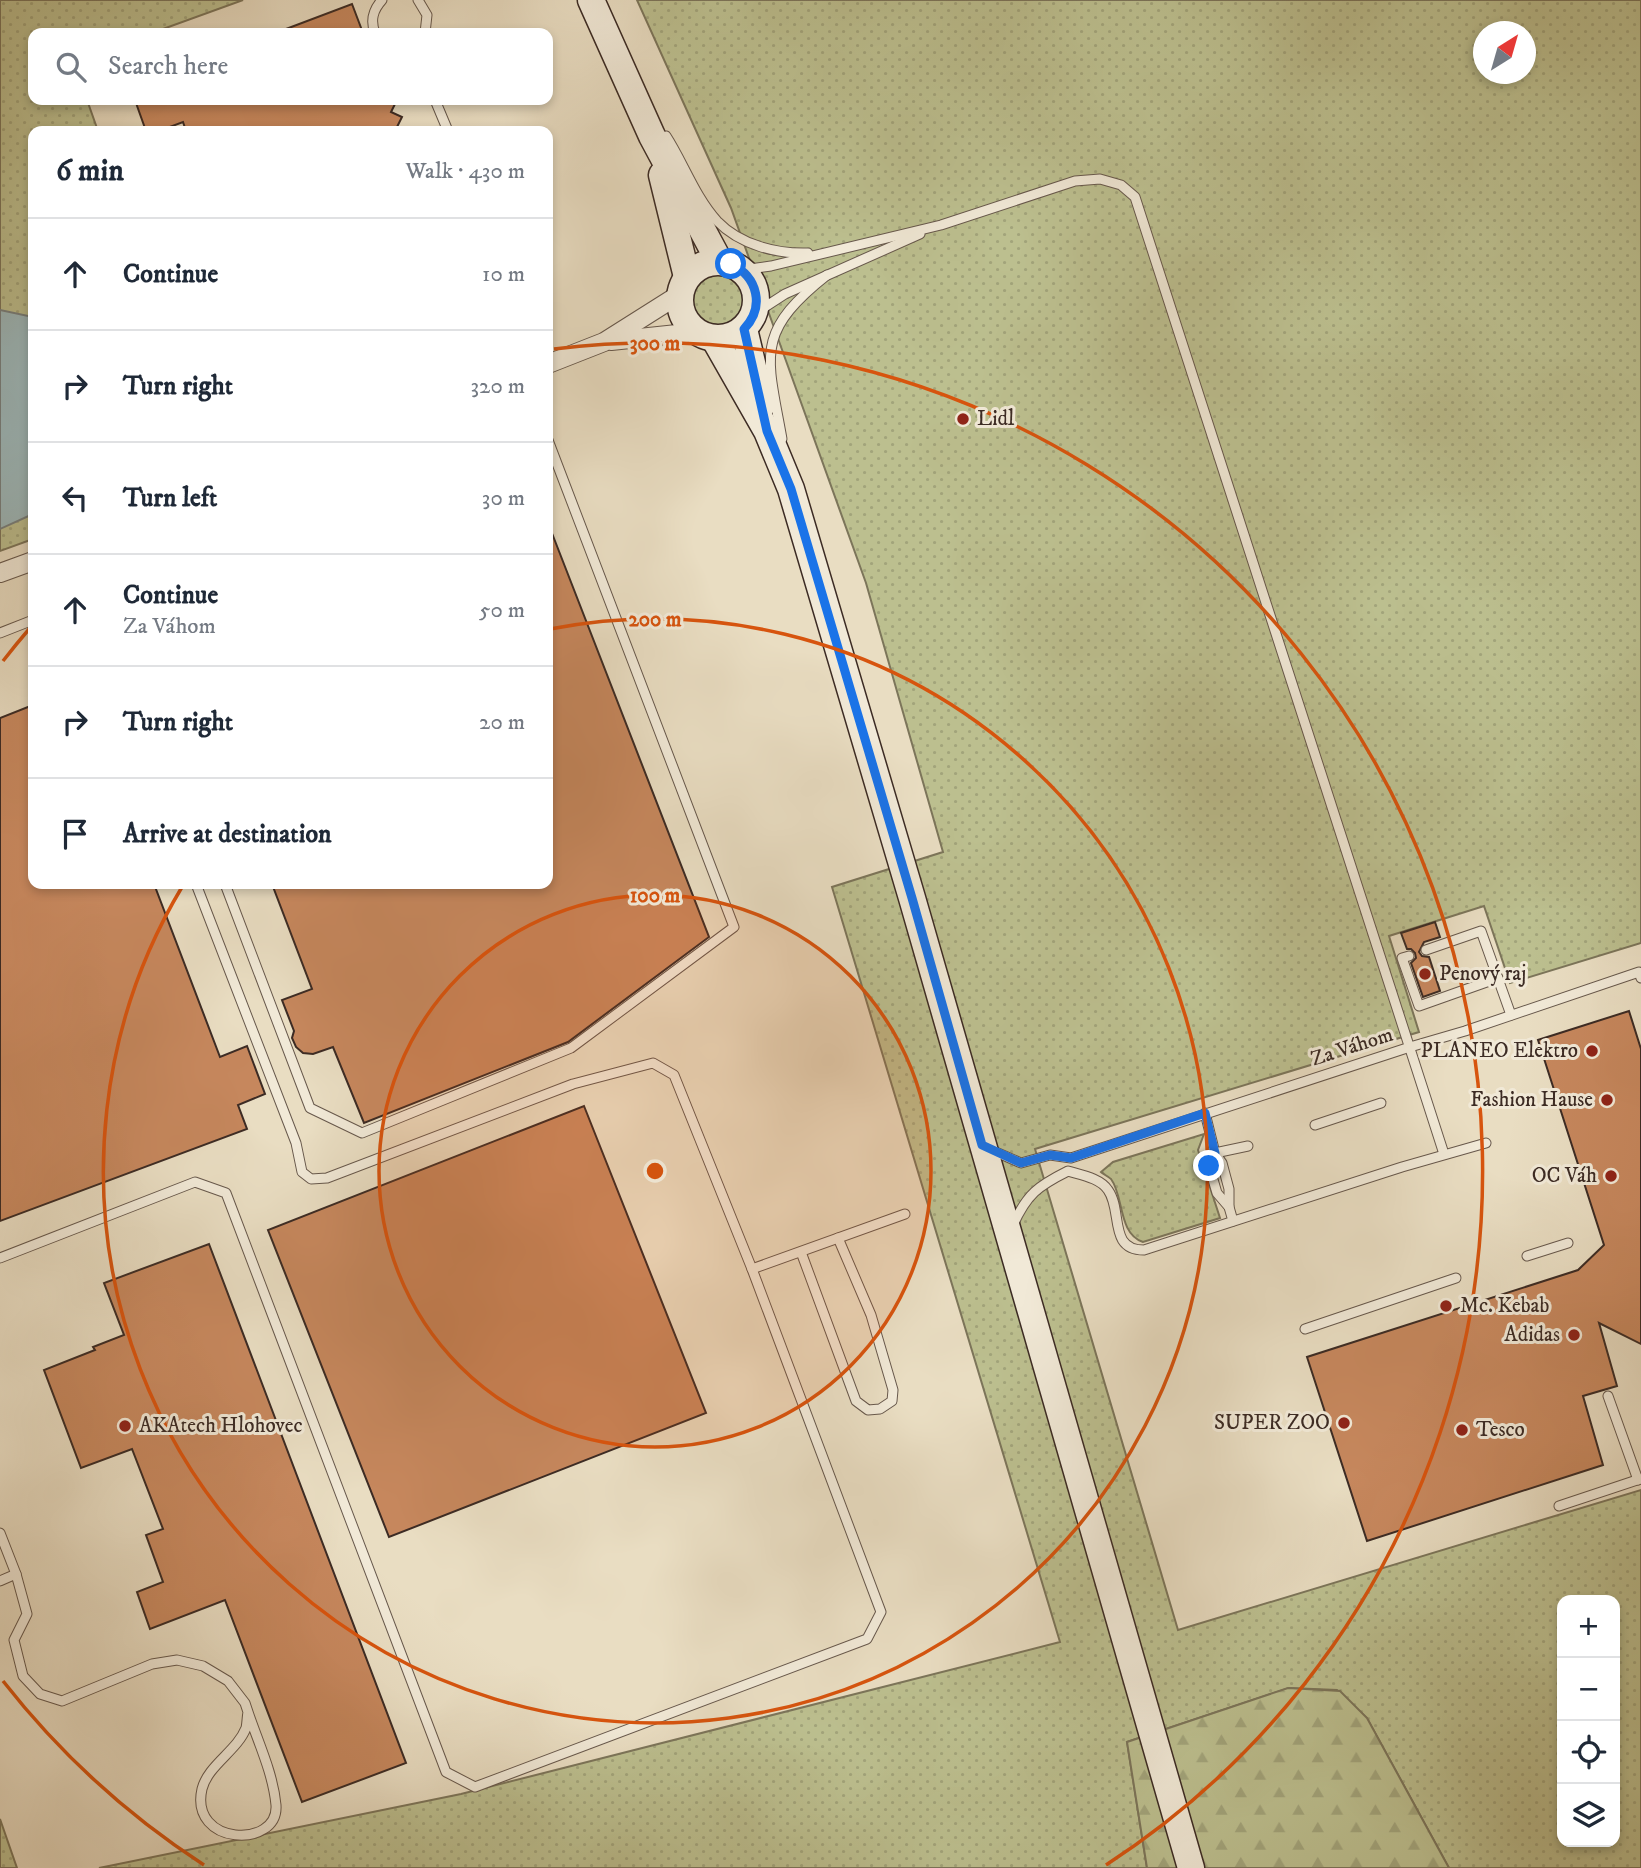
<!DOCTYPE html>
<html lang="en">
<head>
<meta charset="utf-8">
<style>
  body { margin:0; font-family:"IM FELL DW Pica",serif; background:#f6f6f7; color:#1f2937 }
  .controls { position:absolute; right:21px; bottom:21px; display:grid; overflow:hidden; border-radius:14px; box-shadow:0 4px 10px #0003 }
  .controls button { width:63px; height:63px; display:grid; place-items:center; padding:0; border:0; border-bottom:2px solid #e0e1e3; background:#fff; color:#1f2937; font:35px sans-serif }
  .compass { position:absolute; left:1473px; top:21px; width:63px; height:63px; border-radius:50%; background:#fff; box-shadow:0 4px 10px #0003; rotate:37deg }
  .stop { position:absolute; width:21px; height:21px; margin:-16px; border:5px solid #1a73e8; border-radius:50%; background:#fff }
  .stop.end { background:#1a73e8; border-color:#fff; box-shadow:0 2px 7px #0008 }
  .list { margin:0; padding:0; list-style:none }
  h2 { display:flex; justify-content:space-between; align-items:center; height:91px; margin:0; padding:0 28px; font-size:30px }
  h2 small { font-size:23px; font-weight:400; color:#747a83 }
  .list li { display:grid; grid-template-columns:46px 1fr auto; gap:21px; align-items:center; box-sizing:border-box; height:112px; padding:0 28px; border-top:2px solid #e0e1e3 }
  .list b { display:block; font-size:26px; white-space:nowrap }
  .list p { margin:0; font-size:23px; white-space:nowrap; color:#747a83 }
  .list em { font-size:23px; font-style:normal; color:#747a83 }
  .icon { flex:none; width:38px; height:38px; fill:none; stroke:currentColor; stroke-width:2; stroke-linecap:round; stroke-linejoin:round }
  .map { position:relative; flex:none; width:1641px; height:1868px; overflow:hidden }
  .search { position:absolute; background:#fff; box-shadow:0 4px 10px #0003; left:28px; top:28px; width:525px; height:77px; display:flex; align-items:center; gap:18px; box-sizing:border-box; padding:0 24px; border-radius:14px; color:#747a83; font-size:26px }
  .panel { position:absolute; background:#fff; box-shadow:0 4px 10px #0003; left:28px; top:126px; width:525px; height:763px; border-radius:14px }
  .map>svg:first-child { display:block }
</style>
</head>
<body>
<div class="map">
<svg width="1641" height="1868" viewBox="0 0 1641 1868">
  <defs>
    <pattern id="grass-dots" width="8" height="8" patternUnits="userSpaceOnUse" patternTransform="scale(1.75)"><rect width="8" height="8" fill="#bcbf8f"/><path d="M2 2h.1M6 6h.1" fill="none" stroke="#a2a47b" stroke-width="1.8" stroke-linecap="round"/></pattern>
    <pattern id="forest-firs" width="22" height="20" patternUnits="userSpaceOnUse" patternTransform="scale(1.75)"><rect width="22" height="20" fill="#bcbf8f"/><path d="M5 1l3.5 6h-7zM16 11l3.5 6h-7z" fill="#a2a47b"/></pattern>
  </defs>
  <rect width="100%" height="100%" fill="#e9ddc2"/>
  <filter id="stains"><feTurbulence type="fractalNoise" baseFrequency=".00286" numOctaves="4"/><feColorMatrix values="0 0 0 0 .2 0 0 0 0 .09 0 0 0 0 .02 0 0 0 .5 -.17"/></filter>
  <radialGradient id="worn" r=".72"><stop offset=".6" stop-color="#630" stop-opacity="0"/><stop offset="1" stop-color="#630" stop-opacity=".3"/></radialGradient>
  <!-- grass -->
  <g fill="url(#grass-dots)" stroke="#7c755a" stroke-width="2" fill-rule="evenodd">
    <polygon points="0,0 243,0 152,33 33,33 33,100 87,100 98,131 33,131 33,539 0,551"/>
    <path d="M637,0H1641V943L1510,983L1484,906L1389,936L1419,1032L1035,1149L1178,1630L1641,1490V1868H1449L1367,1718L1337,1690L1289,1688L1127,1742L1147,1868H99L461,1794L1060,1642L832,887L943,852L866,583L731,208ZM1484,32H1526V74H1484ZM1562,1600H1615V1842H1562Z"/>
    <circle cx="719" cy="300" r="28"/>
    <path d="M1204,1134L1198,1150L1220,1218L1143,1242C1118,1234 1124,1196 1111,1179C1110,1178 1102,1173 1101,1172L1113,1162Z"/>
    <polygon points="0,1819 17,1868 0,1868"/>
  </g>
  <!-- forest -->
  <polygon fill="url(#forest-firs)" stroke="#7c755a" stroke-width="2" points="1288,1688 1340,1691 1367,1718 1449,1868 1147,1868 1127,1742"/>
  <!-- water -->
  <polygon fill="#9cb9bd" stroke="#768080" stroke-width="2" points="0,310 33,317 33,514 0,529"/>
  <!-- building -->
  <g fill="#c6875d" stroke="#3c2b24" stroke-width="2">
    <polygon points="352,4 363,33 278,33 278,32"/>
    <polygon points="145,100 397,100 391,112 402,117 395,131 186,131 183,122 159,131 146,131 136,103"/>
    <polygon points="548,523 709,937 568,1042 364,1123 333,1047 313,1054 303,1053 296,1047 292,1038 294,1031 282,1000 312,989 272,884 548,884"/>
    <polygon points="33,705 33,884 154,884 220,1057 247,1046 265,1094 238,1105 247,1129 0,1221 0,718"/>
    <polygon points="1435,922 1440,937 1424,942 1419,952 1422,956 1429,957 1440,991 1423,997 1411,963 1416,958 1415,953 1411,949 1407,949 1401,933"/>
    <polygon points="1629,1011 1641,1049 1641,1344 1599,1323 1617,1386 1583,1396 1603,1465 1367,1541 1307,1357 1578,1270 1604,1245 1538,1040"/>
    <polygon points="584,1106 706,1413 389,1537 268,1230"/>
    <polygon points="209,1244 406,1763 302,1802 225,1600 150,1629 137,1592 163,1582 146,1535 163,1529 132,1449 81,1468 44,1370 95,1350 93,1347 124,1335 104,1283"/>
  </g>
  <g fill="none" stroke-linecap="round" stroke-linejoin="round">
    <defs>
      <g id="lane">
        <polyline points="418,0 427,15 425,33"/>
        <path d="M375,33C370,20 373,10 382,0"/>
        <polyline points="435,100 448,131"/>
        <path d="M666,136C683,162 695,197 717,221C740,245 777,254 808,253"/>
        <polyline points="742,270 771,266 941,225 1075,181 1100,179 1121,185 1135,197 1444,1154"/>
        <polyline points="754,314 785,294 920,234"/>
        <path d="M782,439C767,355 754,333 827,275"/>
        <polyline points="0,633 33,620"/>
        <polyline points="225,884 310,1108 362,1133 571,1048 734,927 548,440"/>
        <polyline points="1426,950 1481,931 1511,1015"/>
        <polyline points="1409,956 1402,958 1419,1006 1498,978"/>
        <polyline points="1205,1113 1215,1153 1222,1163 1229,1189 1229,1207 1233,1221"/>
        <polyline points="1315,1125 1381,1103"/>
        <polyline points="989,1149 1021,1163 1050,1155 1071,1158 1410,1047 1465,1031 1639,972 1641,978"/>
        <polyline points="1215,1153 1209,1166 1217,1193 1229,1207"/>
        <polyline points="1215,1153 1248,1146"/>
        <path d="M1013,1225C1027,1194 1038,1186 1068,1171C1081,1175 1100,1178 1108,1190C1123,1211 1108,1250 1144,1250L1402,1167L1486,1143"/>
        <polyline points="801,1252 856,1401 868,1410 880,1409 892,1401 893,1390 871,1315 838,1238"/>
        <polyline points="1527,1256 1568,1243"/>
        <polyline points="0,1258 195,1182 226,1193 446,1772 475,1787 867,1639 881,1612 752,1269 674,1075 653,1063 573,1084 327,1178 311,1179 302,1172 296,1143 196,884"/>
        <polyline points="752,1269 905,1214"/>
        <polyline points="1305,1329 1456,1278"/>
        <polyline points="1608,1396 1638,1480"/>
        <polyline points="1559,1506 1640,1479"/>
        <polyline points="0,1533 16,1574 0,1581"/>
        <path d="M16,1574L27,1614L14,1640L23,1676L40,1694L62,1701L152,1664L177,1660L203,1666L228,1681L245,1703L248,1712C258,1742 273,1773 276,1805C279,1849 189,1846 202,1789C208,1765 237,1751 246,1728C247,1724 247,1717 248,1712"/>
      </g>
      <g id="street">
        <polyline points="611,341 696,332"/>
        <polyline points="548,364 604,342 680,294"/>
        <polyline points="0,573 33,561"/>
      </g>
      <g id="secondary">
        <polyline points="591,0 652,136 719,261"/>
        <polyline points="662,175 687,277"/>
        <circle cx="718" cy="300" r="38"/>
        <polyline points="744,329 762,405"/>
        <polyline points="714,338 767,431 791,489 912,898 1191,1868"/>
      </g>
    </defs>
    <!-- lane casing -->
    <use href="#lane" stroke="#67584c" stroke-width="11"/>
    <!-- street casing -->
    <use href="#street" stroke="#67584c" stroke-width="20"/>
    <!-- secondary casing -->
    <use href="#secondary" stroke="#3c2b24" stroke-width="29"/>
    <!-- lane -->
    <use href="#lane" stroke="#f1e9d7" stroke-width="9"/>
    <!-- street -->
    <use href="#street" stroke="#f1e9d7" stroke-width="18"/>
    <!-- secondary -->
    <use href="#secondary" stroke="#f1e9d7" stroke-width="26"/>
  </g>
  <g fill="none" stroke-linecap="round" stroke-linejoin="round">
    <!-- route -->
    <path stroke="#1a73e8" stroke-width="9" d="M731,264C758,277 765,307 744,329L767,431L791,489L912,898L982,1145L1021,1163L1050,1155L1071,1158L1205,1113L1215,1153L1209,1166"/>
  </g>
  <!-- distance rings -->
  <circle cx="655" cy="1171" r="276" fill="#d7540e" fill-opacity=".12"/>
  <g fill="none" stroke="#d7540e" stroke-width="3.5">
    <circle cx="655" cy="1171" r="276"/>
    <path d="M550 629A552 552 0 1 1 182 887"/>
    <path d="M204 1865A828 828 0 0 1 3 1681M3 661A828 828 0 0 1 30 628M554 349A828 828 0 0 1 1106 1865"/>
  </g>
  <!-- markers -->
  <g fill="#8f2418" stroke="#f1e9d7" stroke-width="2.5">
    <circle cx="963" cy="419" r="7"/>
    <circle cx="1425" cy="974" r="7"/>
    <circle cx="1592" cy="1051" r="7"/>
    <circle cx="1607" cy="1100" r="7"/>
    <circle cx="1611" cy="1176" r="7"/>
    <circle cx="1446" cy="1306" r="7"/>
    <circle cx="1574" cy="1335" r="7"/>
    <circle cx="1344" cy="1423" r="7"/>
    <circle cx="125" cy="1426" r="7"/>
    <circle cx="1462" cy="1430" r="7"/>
  </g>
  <g text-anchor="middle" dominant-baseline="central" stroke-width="6" stroke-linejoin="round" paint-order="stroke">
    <!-- poi labels -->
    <g font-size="21" fill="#3c2b24" stroke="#f1e9d7" text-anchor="start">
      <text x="977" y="419">Lidl</text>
      <text x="1439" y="974">Penový raj</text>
      <text x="1578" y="1051" text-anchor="end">PLANEO Elektro</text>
      <text x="1593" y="1100" text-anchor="end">Fashion Hause</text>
      <text x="1597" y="1176" text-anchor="end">OC Váh</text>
      <text x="1460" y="1306">Mc. Kebab</text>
      <text x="1560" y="1335" text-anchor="end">Adidas</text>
      <text x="1330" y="1423" text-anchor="end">SUPER ZOO</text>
      <text x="139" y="1426">AKAtech Hlohovec</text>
      <text x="1476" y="1430">Tesco</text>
    </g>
    <!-- street labels -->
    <g font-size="21" fill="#3c2b24" stroke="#f1e9d7">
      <text transform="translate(1352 1047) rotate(-18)">Za Váhom</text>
    </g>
  </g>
  <circle cx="655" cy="1171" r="10" fill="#d7540e" stroke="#f1e9d7" stroke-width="3.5"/>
  <g font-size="21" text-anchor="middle" font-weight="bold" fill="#d7540e" stroke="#f1e9d7" stroke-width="6" stroke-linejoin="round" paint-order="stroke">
    <text x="655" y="350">300 m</text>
    <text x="655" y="626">200 m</text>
    <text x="655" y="902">100 m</text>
  </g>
  <rect width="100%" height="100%" filter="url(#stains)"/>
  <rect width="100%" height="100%" fill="url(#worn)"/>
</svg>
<div class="controls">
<button>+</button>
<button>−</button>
<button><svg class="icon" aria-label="locate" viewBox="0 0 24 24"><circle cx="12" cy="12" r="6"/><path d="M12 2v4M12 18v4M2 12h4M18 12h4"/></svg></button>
<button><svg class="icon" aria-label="layers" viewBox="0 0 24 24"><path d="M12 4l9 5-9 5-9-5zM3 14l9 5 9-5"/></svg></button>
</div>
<svg class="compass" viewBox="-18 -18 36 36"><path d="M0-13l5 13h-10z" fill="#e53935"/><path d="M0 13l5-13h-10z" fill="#747a83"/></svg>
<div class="stop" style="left:731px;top:264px"></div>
<div class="stop end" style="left:1209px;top:1166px"></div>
<div class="search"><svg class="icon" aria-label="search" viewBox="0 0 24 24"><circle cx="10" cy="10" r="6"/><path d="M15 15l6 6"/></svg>Search here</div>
<section class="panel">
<h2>6 min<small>Walk · 430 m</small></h2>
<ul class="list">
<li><svg class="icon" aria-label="ahead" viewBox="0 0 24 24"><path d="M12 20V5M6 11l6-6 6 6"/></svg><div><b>Continue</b></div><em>10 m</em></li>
<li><svg class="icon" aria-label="right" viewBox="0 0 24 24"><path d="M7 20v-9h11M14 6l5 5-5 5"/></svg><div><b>Turn right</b></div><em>320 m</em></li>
<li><svg class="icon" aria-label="left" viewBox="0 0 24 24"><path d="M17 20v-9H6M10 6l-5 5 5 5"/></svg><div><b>Turn left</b></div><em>30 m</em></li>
<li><svg class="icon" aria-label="ahead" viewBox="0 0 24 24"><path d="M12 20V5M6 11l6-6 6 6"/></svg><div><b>Continue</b><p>Za Váhom</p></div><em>50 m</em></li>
<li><svg class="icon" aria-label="right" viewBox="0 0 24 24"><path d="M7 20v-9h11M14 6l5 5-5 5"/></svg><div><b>Turn right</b></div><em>20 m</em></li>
<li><svg class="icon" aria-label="arrive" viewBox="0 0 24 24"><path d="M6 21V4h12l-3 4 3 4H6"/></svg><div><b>Arrive at destination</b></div></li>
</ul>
</section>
</div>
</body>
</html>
